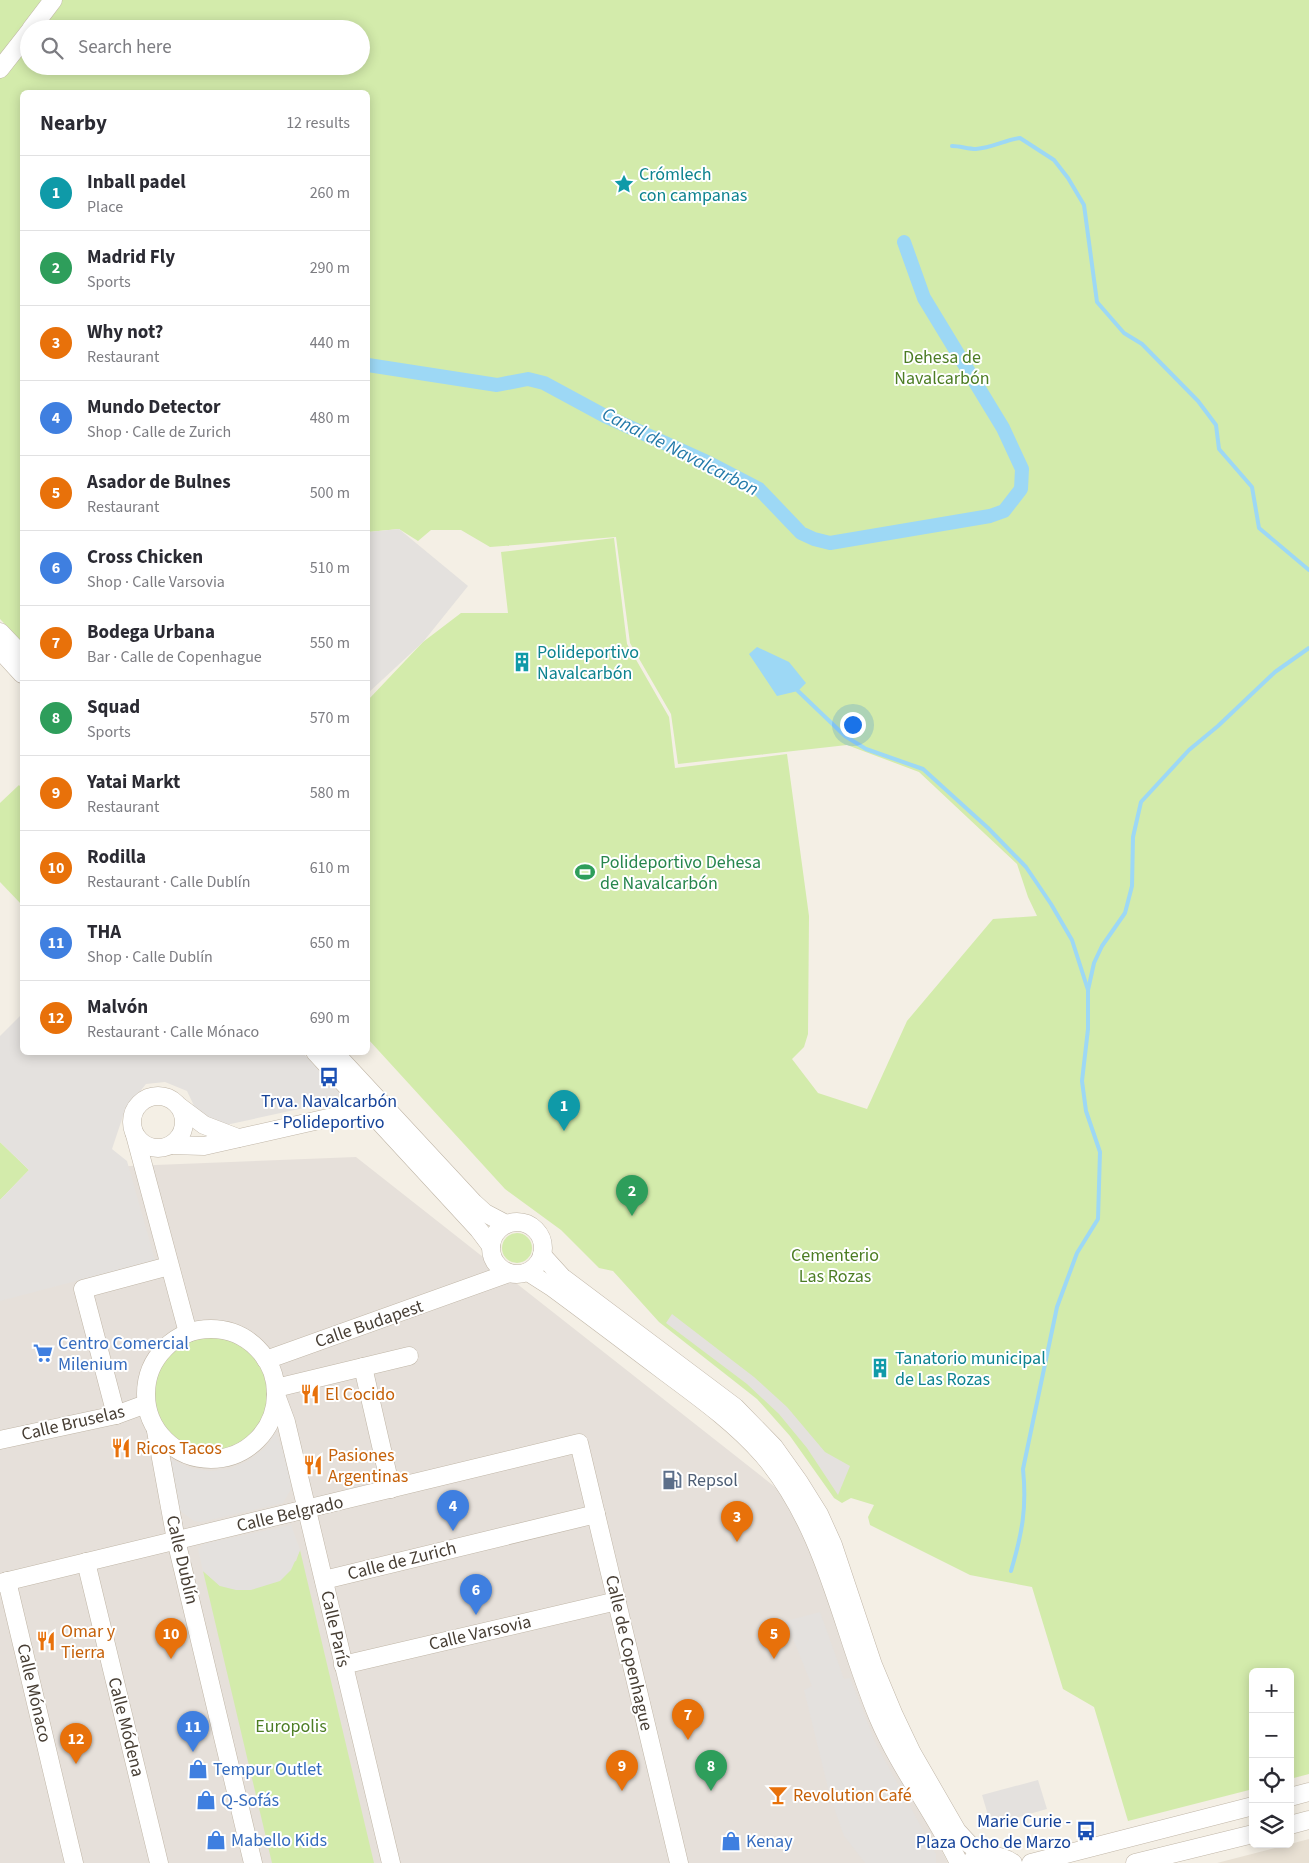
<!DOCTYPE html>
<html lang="en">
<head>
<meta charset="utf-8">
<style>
  body { margin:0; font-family:"Source Sans 3",sans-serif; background:#f7f7f7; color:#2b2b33 }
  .controls { position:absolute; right:15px; bottom:15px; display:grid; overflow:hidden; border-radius:8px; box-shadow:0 2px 12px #0003 }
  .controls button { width:45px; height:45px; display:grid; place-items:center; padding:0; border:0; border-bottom:1px solid #e1e1e2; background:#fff; color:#2b2b33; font:25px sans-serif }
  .you { position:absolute; left:852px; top:724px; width:18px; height:18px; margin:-12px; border:4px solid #fff; border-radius:50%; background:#1a73e8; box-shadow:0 0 0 8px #1a73e833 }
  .badge { display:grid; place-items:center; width:32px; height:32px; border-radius:50%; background:#db2777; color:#fff; font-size:16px; font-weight:700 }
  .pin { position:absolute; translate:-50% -41px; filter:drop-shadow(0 1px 2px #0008) }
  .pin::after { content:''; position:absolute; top:26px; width:18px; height:15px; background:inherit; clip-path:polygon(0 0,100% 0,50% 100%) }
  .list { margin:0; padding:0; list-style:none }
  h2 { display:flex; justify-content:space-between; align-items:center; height:65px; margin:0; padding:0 20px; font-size:21px }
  h2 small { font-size:16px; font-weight:400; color:#7c7c81 }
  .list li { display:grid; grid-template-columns:32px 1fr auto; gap:15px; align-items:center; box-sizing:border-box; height:75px; padding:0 20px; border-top:1px solid #e1e1e2 }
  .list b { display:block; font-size:19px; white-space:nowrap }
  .list p { margin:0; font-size:16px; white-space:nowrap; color:#7c7c81 }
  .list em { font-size:16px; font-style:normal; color:#7c7c81 }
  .icon { flex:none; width:28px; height:28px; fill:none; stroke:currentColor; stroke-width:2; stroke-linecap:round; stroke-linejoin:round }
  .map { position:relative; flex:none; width:1309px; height:1863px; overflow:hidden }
  .search { position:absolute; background:#fff; box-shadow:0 2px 12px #0003; left:20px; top:20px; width:350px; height:55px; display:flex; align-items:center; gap:12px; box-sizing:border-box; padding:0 18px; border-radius:28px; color:#7c7c81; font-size:19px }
  .panel { position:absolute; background:#fff; box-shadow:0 2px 12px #0003; left:20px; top:90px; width:350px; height:965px; border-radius:8px }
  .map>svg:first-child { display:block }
</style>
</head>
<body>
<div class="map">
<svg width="1309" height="1863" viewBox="0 0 1309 1863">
  <rect width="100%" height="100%" fill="#f4efe5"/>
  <!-- residential -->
  <polygon fill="#e8e0d3" points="1309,1839 1309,1863 1217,1863 1290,1844"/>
  <!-- industrial -->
  <polygon fill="#e6e0da" points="356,1157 794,1502 892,1754 948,1863 0,1863 0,1206 29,1170"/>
  <!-- green -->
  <g fill="#d3ebab" fill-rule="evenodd">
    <path d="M0,0H1309V1774L1290,1779V1672H1253V1789L1128,1821L1094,1707L1063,1689L1032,1587L970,1575L870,1525L868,1517L874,1505L851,1498L842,1503L834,1498L790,1436L757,1399L659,1322L613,1271L599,1268L561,1230L505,1189L368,1039V700L423,642L461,613H508L501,552L614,538L627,644L669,717L675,768L787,754L809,916L808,1034L804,1047L792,1059L818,1093L867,1109L907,1021L993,919L1037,916L1028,897L1017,864L919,772L847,745L678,764L671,714L630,643L616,537L490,547L461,530H431L418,541L399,529L368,532V92H22V642L0,619ZM29,29H361V66H29Z"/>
    <polygon points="19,785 22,789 22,905 0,882 0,803"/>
    <polygon points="0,1142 29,1170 0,1200"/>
    <circle cx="517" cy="1248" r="15"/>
    <circle cx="211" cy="1395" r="59"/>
    <polygon points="300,1550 374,1863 272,1863 203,1571 220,1586 296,1561"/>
  </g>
  <!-- parking -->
  <g fill="#e4e1de">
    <polygon points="399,529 468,586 423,642 368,693 368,532"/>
    <polygon points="22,1014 22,1052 303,1053 345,1099 221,1126 197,1112 187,1091 165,1082 146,1084 125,1110 112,1149 127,1161 155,1260 0,1301 0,1200 29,1170 0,1142 0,1036"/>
    <polygon points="672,1314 754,1377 787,1407 825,1452 850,1466 838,1495 807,1448 779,1414 747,1384 666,1323"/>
    <polygon points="276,1433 290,1470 291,1489 283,1503 201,1522 194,1521 180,1511 168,1458 190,1468 210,1471 229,1469 248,1461 266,1447"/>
    <polygon points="291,1525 300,1550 291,1570 280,1581 251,1590 236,1590 220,1586 203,1571 198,1549 203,1544"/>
    <polygon points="820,1612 844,1679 850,1678 876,1744 936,1854 936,1863 865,1863 844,1836 830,1796 804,1690 812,1686 786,1621"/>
    <polygon points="1038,1780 1047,1809 991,1825 982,1795"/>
  </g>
  <!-- water -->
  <polygon fill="#9dd8f5" points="757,647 789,662 806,683 798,691 777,696 749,654"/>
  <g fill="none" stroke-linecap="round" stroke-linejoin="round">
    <!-- stream -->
    <g stroke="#9dd8f5" stroke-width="4">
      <path d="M952,146C960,146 968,149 976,149C992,148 1005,140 1020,138L1054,160L1068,178L1084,205L1097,302L1124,333L1142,344L1198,401L1216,425L1219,449L1252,487L1259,528L1309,570"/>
      <path d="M798,691L845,736L866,749L923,769L988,828L1026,867L1051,904L1072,940L1088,990V1029L1082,1081L1086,1111L1100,1152L1098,1219L1077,1253L1057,1307L1023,1469C1027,1508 1022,1534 1011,1571"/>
      <polyline points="1088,990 1094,963 1102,946 1125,913 1132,886 1133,837 1141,802 1189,750 1218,726 1275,672 1309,648"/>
    </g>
    <!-- canal -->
    <polyline stroke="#9dd8f5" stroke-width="14" points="368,365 497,385 528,379 544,383 605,416 709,463 759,489 801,533 814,539 830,543 990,516 1004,511 1021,489 1022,469 1003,428 924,298 904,242"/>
    <defs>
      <g id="minor">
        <polyline points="31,29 53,0"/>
        <polyline points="0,69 29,32"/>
        <polyline points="0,632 22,655"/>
        <polyline points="0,650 22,674"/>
        <polyline points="315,1052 479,1230 491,1246"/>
        <polyline points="334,1052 474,1203 485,1213 506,1224"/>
        <circle cx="158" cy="1122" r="26"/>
        <polyline points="180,1107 204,1125 238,1138"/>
        <polyline points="135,1135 188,1333"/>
        <polyline points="171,1145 204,1146 350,1113 361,1104"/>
        <circle cx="517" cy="1248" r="26"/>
        <polyline points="542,1255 562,1277 735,1407 774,1447 799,1482 819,1514 833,1545 873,1665 893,1713 912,1753 957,1831 969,1844 984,1855"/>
        <path d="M528,1272L553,1288C591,1316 628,1344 665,1372C700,1398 735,1423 763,1455C827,1530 841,1629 878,1717C900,1769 935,1813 959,1863"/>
        <circle cx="211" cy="1394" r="65"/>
        <polyline points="266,1360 509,1273"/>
        <polyline points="363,1367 391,1489"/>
        <polyline points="276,1388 409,1356"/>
        <polyline points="276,1395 286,1422 391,1863"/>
        <polyline points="116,1415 83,1289 169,1266"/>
        <polyline points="156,1431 176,1540 253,1863"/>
        <polyline points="0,1440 116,1415 146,1404"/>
        <polyline points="86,1562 159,1863"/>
        <polyline points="324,1580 596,1514"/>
        <polyline points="7,1581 74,1863"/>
        <polyline points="0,1583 579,1443 679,1863"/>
        <polyline points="343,1665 617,1601"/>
        <polyline points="1290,1797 1309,1792"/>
        <polyline points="1290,1825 1309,1820"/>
        <path d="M973,1859C987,1854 1000,1854 1013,1863"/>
        <polyline points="1031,1863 1253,1806"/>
        <polyline points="1135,1863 1253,1834"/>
      </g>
    </defs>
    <!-- minor casing -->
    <use href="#minor" stroke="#c0b6a7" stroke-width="19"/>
    <!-- minor -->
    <use href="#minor" stroke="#fff" stroke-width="18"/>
  </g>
  <!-- icons -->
  <defs>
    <symbol id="sight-bare" viewBox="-9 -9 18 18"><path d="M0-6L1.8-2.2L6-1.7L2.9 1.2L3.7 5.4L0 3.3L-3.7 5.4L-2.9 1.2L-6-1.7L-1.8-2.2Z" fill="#0f9aa8" stroke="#fff" stroke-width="2.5" paint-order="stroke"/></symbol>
    <symbol id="building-bare" viewBox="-9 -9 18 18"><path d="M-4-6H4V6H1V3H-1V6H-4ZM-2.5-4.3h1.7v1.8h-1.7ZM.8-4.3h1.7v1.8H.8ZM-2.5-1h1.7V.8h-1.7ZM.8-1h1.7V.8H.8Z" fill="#0f9aa8" stroke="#fff" stroke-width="2.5" paint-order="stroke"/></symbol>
    <symbol id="stadium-bare" viewBox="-9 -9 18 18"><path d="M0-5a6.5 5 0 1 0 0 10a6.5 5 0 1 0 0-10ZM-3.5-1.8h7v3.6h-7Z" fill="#2e9e5b" stroke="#fff" stroke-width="2.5" paint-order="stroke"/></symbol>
    <symbol id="bus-bare" viewBox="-9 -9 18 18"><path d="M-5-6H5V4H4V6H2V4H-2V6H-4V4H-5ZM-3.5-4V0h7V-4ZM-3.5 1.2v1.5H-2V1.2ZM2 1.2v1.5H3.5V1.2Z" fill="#1a4fb4" stroke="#fff" stroke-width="2.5" paint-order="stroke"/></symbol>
    <symbol id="supermarket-bare" viewBox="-9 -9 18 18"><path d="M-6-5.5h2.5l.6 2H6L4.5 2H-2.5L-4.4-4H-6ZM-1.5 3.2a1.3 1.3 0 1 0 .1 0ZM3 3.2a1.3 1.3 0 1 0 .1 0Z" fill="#3f7fe0" stroke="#fff" stroke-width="2.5" paint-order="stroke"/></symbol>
    <symbol id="restaurant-bare" viewBox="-9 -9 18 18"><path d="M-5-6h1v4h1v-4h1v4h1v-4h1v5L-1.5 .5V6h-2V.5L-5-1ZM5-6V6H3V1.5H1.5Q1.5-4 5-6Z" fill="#e8710a" stroke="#fff" stroke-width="2.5" paint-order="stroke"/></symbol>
    <symbol id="fuel-bare" viewBox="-9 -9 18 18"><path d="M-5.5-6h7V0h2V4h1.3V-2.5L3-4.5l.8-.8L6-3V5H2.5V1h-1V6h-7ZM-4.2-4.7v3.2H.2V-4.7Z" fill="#5c6f8a" stroke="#fff" stroke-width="2.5" paint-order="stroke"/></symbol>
    <symbol id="shop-bare" viewBox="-9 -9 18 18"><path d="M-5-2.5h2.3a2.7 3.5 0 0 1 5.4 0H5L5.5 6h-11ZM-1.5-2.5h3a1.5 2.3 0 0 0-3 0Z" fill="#3f7fe0" stroke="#fff" stroke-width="2.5" paint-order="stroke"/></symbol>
    <symbol id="bar-bare" viewBox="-9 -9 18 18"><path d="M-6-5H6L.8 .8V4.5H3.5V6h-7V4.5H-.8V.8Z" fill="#e8710a" stroke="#fff" stroke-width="2.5" paint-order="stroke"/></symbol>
  </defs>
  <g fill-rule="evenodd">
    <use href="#sight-bare" x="610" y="170" width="28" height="28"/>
    <use href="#building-bare" x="508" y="648" width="28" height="28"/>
    <use href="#stadium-bare" x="571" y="858" width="28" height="28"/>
    <use href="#bus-bare" x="315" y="1063" width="28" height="28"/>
    <use href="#supermarket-bare" x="29" y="1339" width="28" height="28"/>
    <use href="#building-bare" x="866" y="1354" width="28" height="28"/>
    <use href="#restaurant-bare" x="296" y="1380" width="28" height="28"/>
    <use href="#restaurant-bare" x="107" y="1434" width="28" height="28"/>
    <use href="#restaurant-bare" x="299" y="1451" width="28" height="28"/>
    <use href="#fuel-bare" x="658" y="1466" width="28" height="28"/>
    <use href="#restaurant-bare" x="32" y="1627" width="28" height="28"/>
    <use href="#shop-bare" x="184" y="1755" width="28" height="28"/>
    <use href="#bar-bare" x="764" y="1781" width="28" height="28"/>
    <use href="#shop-bare" x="192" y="1786" width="28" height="28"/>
    <use href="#bus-bare" x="1072" y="1817" width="28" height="28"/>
    <use href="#shop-bare" x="202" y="1826" width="28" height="28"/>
    <use href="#shop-bare" x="717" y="1827" width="28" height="28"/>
  </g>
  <g text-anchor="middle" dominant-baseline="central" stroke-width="4" stroke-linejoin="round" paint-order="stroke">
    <!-- culture labels -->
    <g font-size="18" fill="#0d838f" stroke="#fff" text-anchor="start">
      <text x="639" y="174">Crómlech<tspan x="639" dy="21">con campanas</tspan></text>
      <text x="537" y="652">Polideportivo<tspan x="537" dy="21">Navalcarbón</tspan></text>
      <text x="895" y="1358">Tanatorio municipal<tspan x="895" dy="21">de Las Rozas</tspan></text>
    </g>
    <!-- park labels -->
    <g font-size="18" fill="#4c7d24" stroke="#fff">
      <text x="942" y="357">Dehesa de<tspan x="942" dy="21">Navalcarbón</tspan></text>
      <text x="835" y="1255">Cementerio<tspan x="835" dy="21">Las Rozas</tspan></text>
      <text x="291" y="1726">Europolis</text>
    </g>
    <!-- leisure labels -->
    <g font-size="18" fill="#27864d" stroke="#fff" text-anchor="start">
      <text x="600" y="862">Polideportivo Dehesa<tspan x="600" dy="21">de Navalcarbón</tspan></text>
    </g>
    <!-- transit labels -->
    <g font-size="18" fill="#164399" stroke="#fff">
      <text x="329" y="1101">Trva. Navalcarbón<tspan x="329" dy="21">- Polideportivo</tspan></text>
      <text x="1071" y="1821" text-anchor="end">Marie Curie -<tspan x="1071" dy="21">Plaza Ocho de Marzo</tspan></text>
    </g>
    <!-- street labels -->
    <g font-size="18" fill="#473e34" stroke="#fff">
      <text transform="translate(369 1324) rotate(-19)">Calle Budapest</text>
      <text transform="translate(73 1423) rotate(-13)">Calle Bruselas</text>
      <text transform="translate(290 1514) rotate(-13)">Calle Belgrado</text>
      <text transform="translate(182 1560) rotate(77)">Calle Dublín</text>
      <text transform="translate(402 1561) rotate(-14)">Calle de Zurich</text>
      <text transform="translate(335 1629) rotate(77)">Calle París</text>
      <text transform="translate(480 1633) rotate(-13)">Calle Varsovia</text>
      <text transform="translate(629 1653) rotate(77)">Calle de Copenhague</text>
      <text transform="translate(34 1693) rotate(77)">Calle Mónaco</text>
      <text transform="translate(126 1727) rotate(76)">Calle Módena</text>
    </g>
    <!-- shop labels -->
    <g font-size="18" fill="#366cbe" stroke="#fff" text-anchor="start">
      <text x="58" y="1343">Centro Comercial<tspan x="58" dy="21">Milenium</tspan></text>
      <text x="213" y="1769">Tempur Outlet</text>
      <text x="221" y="1800">Q-Sofás</text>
      <text x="231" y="1840">Mabello Kids</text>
      <text x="746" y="1841">Kenay</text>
    </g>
    <!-- food labels -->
    <g font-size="18" fill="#c56008" stroke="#fff" text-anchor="start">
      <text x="325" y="1394">El Cocido</text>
      <text x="136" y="1448">Ricos Tacos</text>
      <text x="328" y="1455">Pasiones<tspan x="328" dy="21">Argentinas</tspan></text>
      <text x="61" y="1631">Omar y<tspan x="61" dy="21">Tierra</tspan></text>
      <text x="793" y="1795">Revolution Café</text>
    </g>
    <!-- service labels -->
    <g font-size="18" fill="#4e5e75" stroke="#fff" text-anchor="start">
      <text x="687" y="1480">Repsol</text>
    </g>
    <!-- water labels -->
    <g font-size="19" font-style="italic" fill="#247aa9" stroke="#fff">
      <text transform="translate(680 452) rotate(27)">Canal de Navalcarbon</text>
    </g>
  </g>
</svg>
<div class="controls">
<button>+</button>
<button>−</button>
<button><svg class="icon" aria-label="locate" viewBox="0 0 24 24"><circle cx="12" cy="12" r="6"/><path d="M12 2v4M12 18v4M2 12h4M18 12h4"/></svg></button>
<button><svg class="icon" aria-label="layers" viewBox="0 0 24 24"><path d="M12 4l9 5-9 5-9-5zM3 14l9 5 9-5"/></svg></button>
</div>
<div class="you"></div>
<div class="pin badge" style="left:564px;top:1131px;background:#0f9aa8">1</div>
<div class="pin badge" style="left:632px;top:1216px;background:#2e9e5b">2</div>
<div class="pin badge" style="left:737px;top:1542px;background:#e8710a">3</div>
<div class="pin badge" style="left:453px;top:1531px;background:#3f7fe0">4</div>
<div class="pin badge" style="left:774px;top:1659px;background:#e8710a">5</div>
<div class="pin badge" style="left:476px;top:1615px;background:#3f7fe0">6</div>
<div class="pin badge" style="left:688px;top:1740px;background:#e8710a">7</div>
<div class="pin badge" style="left:711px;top:1791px;background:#2e9e5b">8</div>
<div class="pin badge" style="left:622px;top:1791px;background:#e8710a">9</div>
<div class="pin badge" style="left:171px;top:1659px;background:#e8710a">10</div>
<div class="pin badge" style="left:193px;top:1752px;background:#3f7fe0">11</div>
<div class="pin badge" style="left:76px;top:1764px;background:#e8710a">12</div>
<div class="search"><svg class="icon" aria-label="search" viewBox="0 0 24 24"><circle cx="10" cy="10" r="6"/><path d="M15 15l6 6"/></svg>Search here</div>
<section class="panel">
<h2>Nearby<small>12 results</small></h2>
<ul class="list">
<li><span class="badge" style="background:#0f9aa8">1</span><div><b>Inball padel</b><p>Place</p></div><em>260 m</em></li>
<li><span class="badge" style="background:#2e9e5b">2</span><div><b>Madrid Fly</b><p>Sports</p></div><em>290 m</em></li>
<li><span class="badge" style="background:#e8710a">3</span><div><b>Why not?</b><p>Restaurant</p></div><em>440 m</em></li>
<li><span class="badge" style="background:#3f7fe0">4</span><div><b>Mundo Detector</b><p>Shop · Calle de Zurich</p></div><em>480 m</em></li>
<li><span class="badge" style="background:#e8710a">5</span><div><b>Asador de Bulnes</b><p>Restaurant</p></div><em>500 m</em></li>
<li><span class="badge" style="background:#3f7fe0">6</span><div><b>Cross Chicken</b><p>Shop · Calle Varsovia</p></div><em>510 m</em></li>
<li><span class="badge" style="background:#e8710a">7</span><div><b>Bodega Urbana</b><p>Bar · Calle de Copenhague</p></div><em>550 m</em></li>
<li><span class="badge" style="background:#2e9e5b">8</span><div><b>Squad</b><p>Sports</p></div><em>570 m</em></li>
<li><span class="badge" style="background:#e8710a">9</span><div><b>Yatai Markt</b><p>Restaurant</p></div><em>580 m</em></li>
<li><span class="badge" style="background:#e8710a">10</span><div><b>Rodilla</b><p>Restaurant · Calle Dublín</p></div><em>610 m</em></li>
<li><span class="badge" style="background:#3f7fe0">11</span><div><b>THA</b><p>Shop · Calle Dublín</p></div><em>650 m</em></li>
<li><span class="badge" style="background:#e8710a">12</span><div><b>Malvón</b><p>Restaurant · Calle Mónaco</p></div><em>690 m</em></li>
</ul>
</section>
</div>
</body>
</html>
